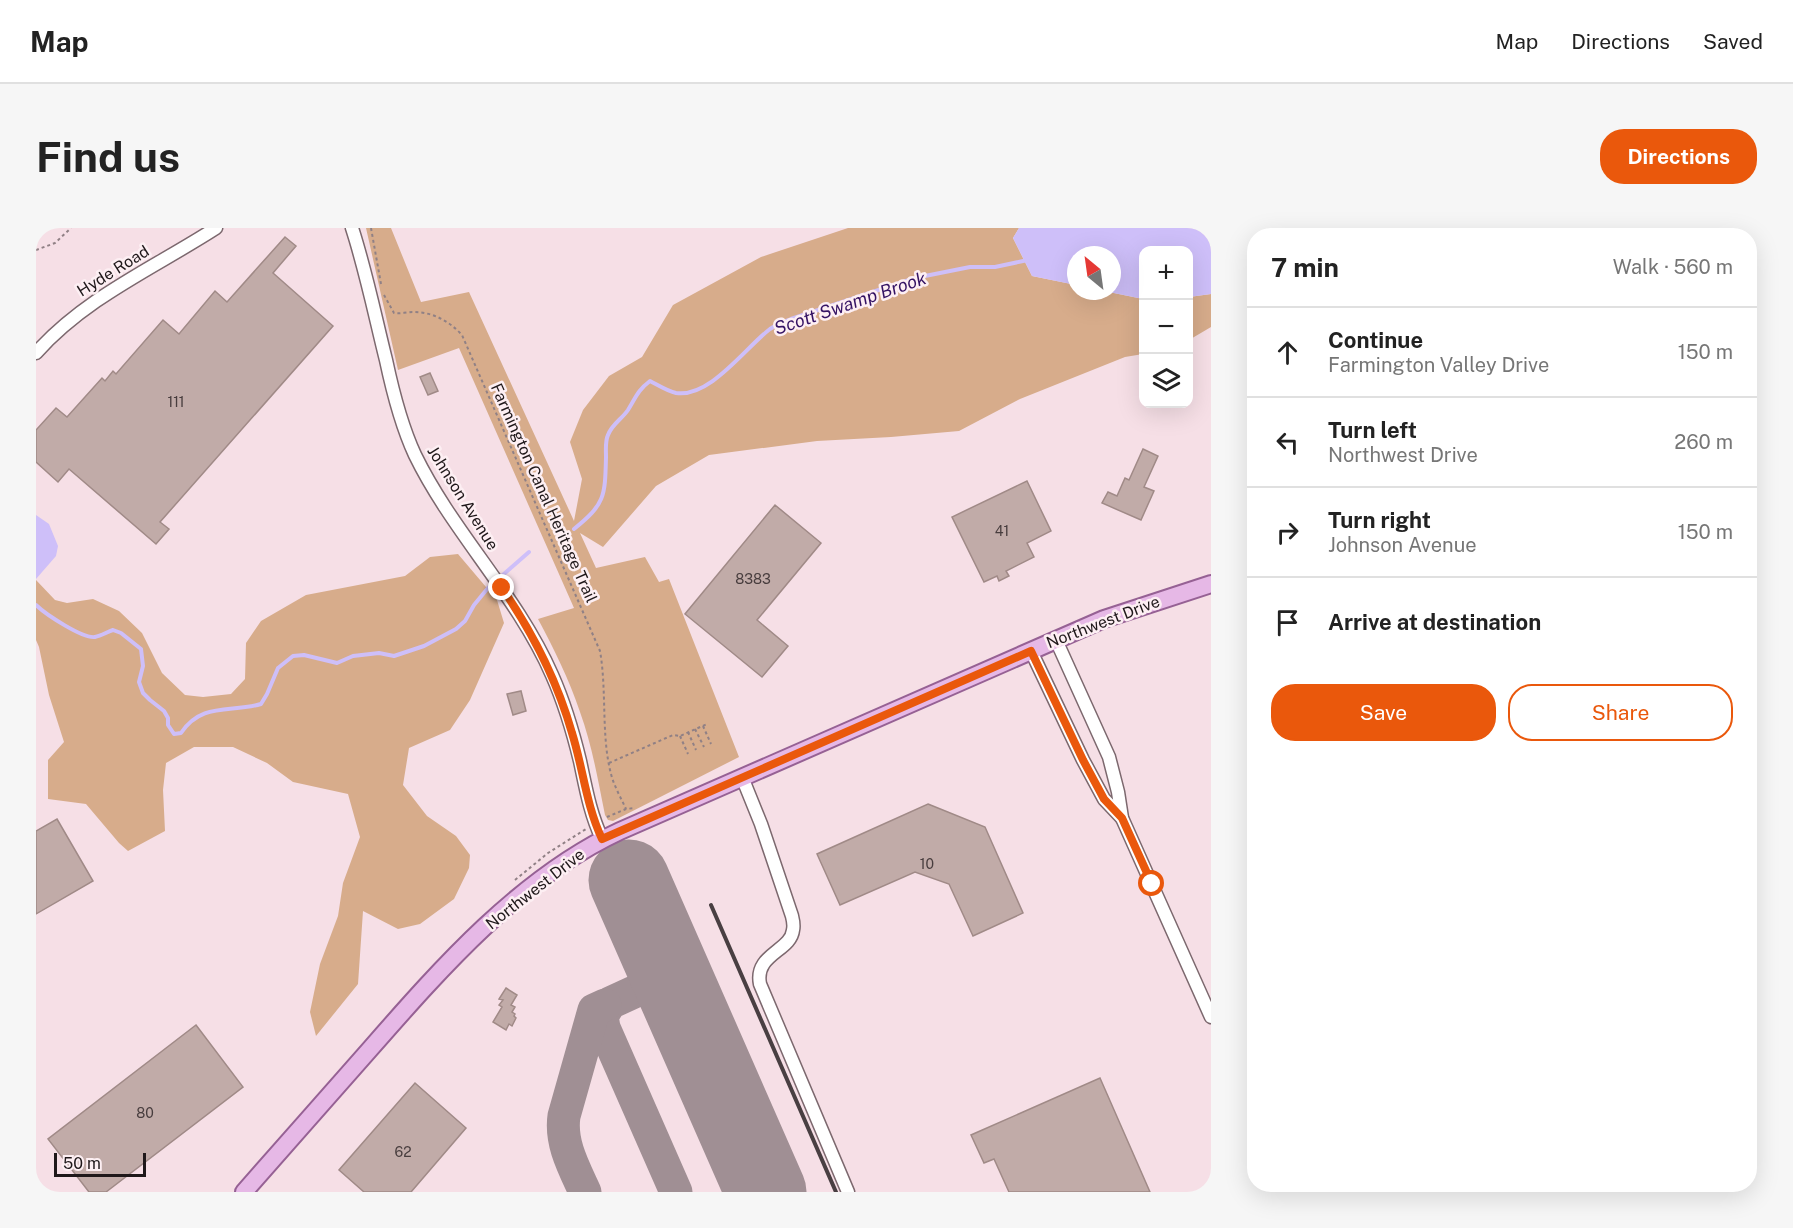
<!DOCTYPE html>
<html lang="en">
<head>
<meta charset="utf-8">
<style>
  body { margin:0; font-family:"Public Sans",sans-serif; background:#f6f6f6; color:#222 }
  .controls { position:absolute; right:18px; top:18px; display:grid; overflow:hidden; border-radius:12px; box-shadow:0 6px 24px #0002 }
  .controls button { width:54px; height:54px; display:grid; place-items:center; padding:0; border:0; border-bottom:2px solid #e0e0e0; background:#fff; color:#222; font:30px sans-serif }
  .compass { position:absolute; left:1031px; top:18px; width:54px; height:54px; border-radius:50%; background:#fff; box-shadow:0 6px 24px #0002; rotate:331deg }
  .scale { position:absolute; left:18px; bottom:15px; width:92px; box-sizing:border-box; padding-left:6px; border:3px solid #1f181a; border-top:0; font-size:16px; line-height:21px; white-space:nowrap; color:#1f181a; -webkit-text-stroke:4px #fdeff3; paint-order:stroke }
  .stop { position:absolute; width:18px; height:18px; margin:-14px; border:4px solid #ea580c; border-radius:50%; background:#fff }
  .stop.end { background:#ea580c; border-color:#fff; box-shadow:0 2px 6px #0008 }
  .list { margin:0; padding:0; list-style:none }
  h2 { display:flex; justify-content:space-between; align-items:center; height:78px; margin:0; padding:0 24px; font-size:26px }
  h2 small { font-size:20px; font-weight:400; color:#767676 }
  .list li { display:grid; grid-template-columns:39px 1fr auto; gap:18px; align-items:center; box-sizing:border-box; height:90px; padding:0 24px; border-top:2px solid #e0e0e0 }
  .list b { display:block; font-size:22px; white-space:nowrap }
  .list p { margin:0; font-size:20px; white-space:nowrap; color:#767676 }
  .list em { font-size:20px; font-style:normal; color:#767676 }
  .actions { display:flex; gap:12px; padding:18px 24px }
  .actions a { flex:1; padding:14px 0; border:2px solid #ea580c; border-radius:24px; text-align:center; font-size:21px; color:#ea580c }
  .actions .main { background:#ea580c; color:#fff }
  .icon { flex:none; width:33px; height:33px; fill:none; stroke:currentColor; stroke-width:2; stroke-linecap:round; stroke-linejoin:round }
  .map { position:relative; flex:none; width:1175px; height:964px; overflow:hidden; border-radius:24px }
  header { display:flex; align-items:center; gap:36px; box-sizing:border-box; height:84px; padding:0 30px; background:#fff; border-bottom:2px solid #e0e0e0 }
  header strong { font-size:28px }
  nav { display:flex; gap:33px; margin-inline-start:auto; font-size:21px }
  .intro { display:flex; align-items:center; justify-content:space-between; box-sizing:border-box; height:144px; padding:0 36px }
  h1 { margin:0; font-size:42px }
  .button { padding:15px 27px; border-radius:24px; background:#ea580c; color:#fff; font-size:21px; font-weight:700 }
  main { display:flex; gap:36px; padding:0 36px }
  aside { flex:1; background:#fff; border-radius:24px; box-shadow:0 6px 24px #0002 }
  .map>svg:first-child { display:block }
</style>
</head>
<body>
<header>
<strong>Map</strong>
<nav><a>Map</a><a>Directions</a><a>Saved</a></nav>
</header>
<div class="intro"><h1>Find us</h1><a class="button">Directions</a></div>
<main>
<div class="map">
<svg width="1175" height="964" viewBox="0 0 1175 964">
  <rect width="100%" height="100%" fill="#f6dfe6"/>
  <!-- green -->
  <g fill="#d7ac8b">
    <path d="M330,0H355L385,74L433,64L538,293L546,251L534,214L547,182L573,148L606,129L637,77L725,29L812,0H983L977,10L996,48L1040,57V63H1068L1107,71V126L1089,129L984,171L923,203L855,209L781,213L673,227L620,258L567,319L544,305L560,340L609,329L623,354L633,351L703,529L577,593L572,592L569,587C562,552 556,517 544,484C533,451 518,421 502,391L538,380L423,120L362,142Z"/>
    <polygon points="1175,66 1175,99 1153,112 1153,69"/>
    <polygon points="422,326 461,372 468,395 434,472 414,502 373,520 367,557 391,588 420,608 434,627 433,640 418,671 384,696 362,701 327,683 322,756 280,808 274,784 284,736 302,688 307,655 324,609 312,566 257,554 231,535 197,519 158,519 130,535 127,562 129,603 92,623 83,615 50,576 12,571 12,532 28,514 13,467 3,419 0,412 0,352 19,372 31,375 57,371 83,383 106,405 126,445 149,467 167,469 195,466 209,451 210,415 225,393 270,367 369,348 394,329"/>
  </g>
  <!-- water -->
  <g fill="#cebff9">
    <polygon points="983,0 1175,0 1175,66 1153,69 1152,22 1108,22 1107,71 1068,63 1076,63 1076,27 1040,27 1040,57 996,48 977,10"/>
    <polygon points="0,287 13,296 22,318 20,328 0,351"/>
  </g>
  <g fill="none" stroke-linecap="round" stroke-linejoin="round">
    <!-- stream -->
    <g stroke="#cebff9" stroke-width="4">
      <path d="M538,301C569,276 569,269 570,229C570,222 569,213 572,207C576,196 586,191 592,182C600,169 602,162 614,153C622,157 631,163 640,165C674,170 709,120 734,101C740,97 748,94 755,91L879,50L934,39H959L992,32"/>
      <path d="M0,377C9,386 47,411 59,409C65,408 71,404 77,402L85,405L105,421L107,438L103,454L107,465L114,472L128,483L132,490V497L138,506L145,505C166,474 194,485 225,476L231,466L242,440L257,428L268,427L301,435L317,428L343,425L358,428L388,418L420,401L429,393L438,377L452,360L493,324"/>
    </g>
    <!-- taxiway -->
    <g stroke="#a08f94" stroke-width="33">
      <polyline points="635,747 574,775 566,788 568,800 640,964"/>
      <path d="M549,964C538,940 524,915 528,888L558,782L569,777"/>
    </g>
    <!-- runway -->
    <polyline stroke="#a08f94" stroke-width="81" points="593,652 730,964"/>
  </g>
  <!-- building -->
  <g fill="#c1aba8" stroke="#a08a87" stroke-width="1.5">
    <polygon points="249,9 260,18 237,45 297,98 124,294 133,301 120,316 33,241 22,254 0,234 0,202 20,180 31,189 66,150 69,153 77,143 80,146 127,92 143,106 179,63 191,74"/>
    <polygon points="394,145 402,163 392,167 384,149"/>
    <polygon points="1107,221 1122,228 1108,259 1118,263 1105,292 1066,275 1072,264 1081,268 1089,250 1093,252"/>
    <polygon points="991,253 1015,303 991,315 998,329 970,343 973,348 963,353 961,348 948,354 916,289"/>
    <polygon points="739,277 785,315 721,392 752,418 726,449 649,386"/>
    <polygon points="485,463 490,483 477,487 471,466"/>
    <polygon points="892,576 949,599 987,685 937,708 913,656 879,644 804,677 781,626"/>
    <polygon points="21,591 57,653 0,686 0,603"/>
    <polygon points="470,760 481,767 475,777 479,779 476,784 479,786 478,788 480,790 476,798 473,796 470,802 457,794 466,779 463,777 467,772 463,771"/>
    <polygon points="160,797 207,859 70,964 53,964 12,911"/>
    <polygon points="1064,850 1114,964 973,964 958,931 948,935 935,907"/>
    <polygon points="379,855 430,900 375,964 328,964 303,942"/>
  </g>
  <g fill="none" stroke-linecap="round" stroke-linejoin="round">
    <defs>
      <g id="minor">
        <path d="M316,0C330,43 339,88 350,132C357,165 365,197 379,227C417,305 481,367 516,447C528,474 537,504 544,533C550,561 554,585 566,611"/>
        <path d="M0,125C50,69 118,40 180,0"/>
        <polyline points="1020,412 1073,529 1082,564 1086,590 1175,789"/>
        <polyline points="995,423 1047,532 1068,571 1086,590"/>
        <path d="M706,549L725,596L756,688C757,692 758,698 757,702C755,723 718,726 724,756L812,964"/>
      </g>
      <path id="major" d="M208,964C250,916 293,868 335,820C406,739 485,649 584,603L1020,412L1068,391L1175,356"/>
    </defs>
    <!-- minor casing -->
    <use href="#minor" stroke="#7c686e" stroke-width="15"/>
    <!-- major casing -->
    <use href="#major" stroke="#966194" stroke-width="20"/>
    <!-- path -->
    <g stroke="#908085" stroke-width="2" stroke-dasharray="3 3" stroke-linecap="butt">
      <polyline points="335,0 345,56"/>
      <polyline points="0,22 19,15 35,0"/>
      <path d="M348,67L358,85C364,86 371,84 377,84C397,84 413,93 426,107L564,423C571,463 565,508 575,546C578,558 585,570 590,581"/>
      <polyline points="667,498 675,516"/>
      <polyline points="659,501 668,519"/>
      <polyline points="652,504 660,522"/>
      <polyline points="644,508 652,526"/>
      <polyline points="573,535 637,507 644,508 671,496"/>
      <polyline points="571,589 590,581 599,580"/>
      <polyline points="479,652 512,625 550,601"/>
    </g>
    <!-- minor -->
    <use href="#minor" stroke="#fff" stroke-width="12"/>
    <!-- major -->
    <use href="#major" stroke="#e6b8e6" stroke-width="16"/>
    <!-- rail -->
    <polyline stroke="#493f42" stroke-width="4" points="675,677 800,964"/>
  </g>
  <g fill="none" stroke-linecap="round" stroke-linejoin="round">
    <!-- route -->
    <path stroke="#ea580c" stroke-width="8" d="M466,360C497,405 521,452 536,505C547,540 550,577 566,611L995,423L1047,532L1068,571L1086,590L1116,656"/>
  </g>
  <g text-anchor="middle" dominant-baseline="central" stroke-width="5" stroke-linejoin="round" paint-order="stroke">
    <!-- number labels -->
    <g font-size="14" fill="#483d3e">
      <text x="140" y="174">111</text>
      <text x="966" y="303">41</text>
      <text x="717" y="351">8383</text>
      <text x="891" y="636">10</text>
      <text x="109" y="885">80</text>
      <text x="367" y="924">62</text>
    </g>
    <!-- street labels -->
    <g font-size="16" fill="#1f181a" stroke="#fdeff3">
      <text transform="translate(77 43) rotate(-32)">Hyde Road</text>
      <text transform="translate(508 265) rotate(66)">Farmington Canal Heritage Trail</text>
      <text transform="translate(427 270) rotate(58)">Johnson Avenue</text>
      <text transform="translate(1067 394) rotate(-21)">Northwest Drive</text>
      <text transform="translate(499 661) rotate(-38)">Northwest Drive</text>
    </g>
    <!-- water labels -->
    <g font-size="18" font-style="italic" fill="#351364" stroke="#fdeff3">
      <text transform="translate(814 75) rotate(-19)">Scott Swamp Brook</text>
    </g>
  </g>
</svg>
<div class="controls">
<button>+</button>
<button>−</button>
<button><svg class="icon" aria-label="layers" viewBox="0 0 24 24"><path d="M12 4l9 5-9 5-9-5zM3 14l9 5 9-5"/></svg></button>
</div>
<svg class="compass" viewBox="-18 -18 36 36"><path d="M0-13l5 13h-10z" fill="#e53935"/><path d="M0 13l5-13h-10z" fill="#767676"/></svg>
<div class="scale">50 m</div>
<div class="stop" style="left:1116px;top:656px"></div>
<div class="stop end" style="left:466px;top:360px"></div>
</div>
<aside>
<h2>7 min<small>Walk · 560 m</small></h2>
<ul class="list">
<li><svg class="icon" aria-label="ahead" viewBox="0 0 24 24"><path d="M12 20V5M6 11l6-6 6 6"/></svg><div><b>Continue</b><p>Farmington Valley Drive</p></div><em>150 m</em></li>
<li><svg class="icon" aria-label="left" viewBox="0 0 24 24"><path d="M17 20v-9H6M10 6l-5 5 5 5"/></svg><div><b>Turn left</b><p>Northwest Drive</p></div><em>260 m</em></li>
<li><svg class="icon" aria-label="right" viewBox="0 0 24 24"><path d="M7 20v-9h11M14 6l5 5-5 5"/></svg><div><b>Turn right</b><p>Johnson Avenue</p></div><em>150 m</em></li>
<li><svg class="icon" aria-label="arrive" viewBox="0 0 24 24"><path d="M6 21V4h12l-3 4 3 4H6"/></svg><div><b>Arrive at destination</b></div></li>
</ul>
<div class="actions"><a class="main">Save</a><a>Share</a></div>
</aside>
</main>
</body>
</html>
